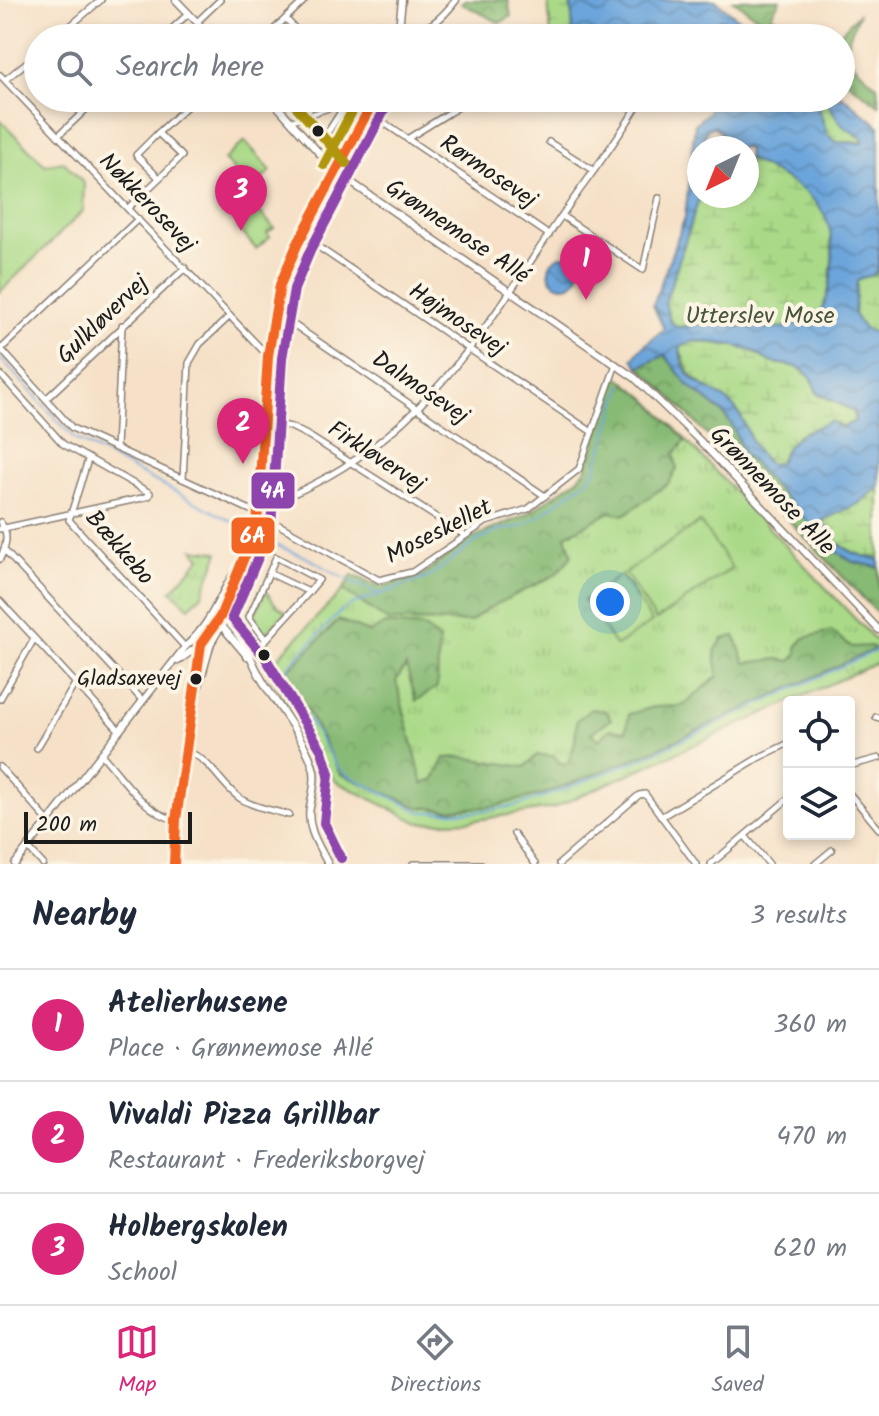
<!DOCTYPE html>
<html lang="en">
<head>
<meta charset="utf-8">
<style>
  body { margin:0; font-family:Kalam,sans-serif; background:#f6f6f7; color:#1f2937 }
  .controls { position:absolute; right:24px; bottom:24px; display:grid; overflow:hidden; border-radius:8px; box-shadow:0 4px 12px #0003 }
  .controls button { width:72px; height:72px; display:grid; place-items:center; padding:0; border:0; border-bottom:2px solid #e0e1e3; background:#fff; color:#1f2937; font:40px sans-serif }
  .compass { position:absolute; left:687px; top:136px; width:72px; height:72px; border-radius:50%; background:#fff; box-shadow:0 4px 12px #0003; rotate:223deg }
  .scale { position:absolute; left:24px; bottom:20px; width:168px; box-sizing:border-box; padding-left:8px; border:4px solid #1c1c1c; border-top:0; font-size:22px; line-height:28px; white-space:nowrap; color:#1c1c1c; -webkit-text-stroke:6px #fcf5e5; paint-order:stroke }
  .you { position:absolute; left:610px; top:602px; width:28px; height:28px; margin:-20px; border:6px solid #fff; border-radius:50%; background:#1a73e8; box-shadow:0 0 0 12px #1a73e833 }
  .badge { display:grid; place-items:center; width:52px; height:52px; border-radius:50%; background:#db2777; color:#fff; font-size:26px; font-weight:700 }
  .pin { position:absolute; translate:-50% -66px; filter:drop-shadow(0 2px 4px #0008) }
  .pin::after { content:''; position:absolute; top:42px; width:28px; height:24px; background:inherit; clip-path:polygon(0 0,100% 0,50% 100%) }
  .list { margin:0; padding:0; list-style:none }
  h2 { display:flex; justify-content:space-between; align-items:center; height:104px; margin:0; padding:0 32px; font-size:34px }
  h2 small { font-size:26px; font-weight:400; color:#747a83 }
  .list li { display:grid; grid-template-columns:52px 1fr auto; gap:24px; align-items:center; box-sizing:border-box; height:112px; padding:0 32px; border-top:2px solid #e0e1e3 }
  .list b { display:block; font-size:30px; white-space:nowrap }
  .list p { margin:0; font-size:26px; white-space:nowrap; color:#747a83 }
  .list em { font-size:26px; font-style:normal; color:#747a83 }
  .icon { flex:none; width:44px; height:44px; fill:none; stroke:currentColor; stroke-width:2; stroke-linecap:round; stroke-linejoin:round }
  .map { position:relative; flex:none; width:879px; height:864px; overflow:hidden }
  .search { position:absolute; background:#fff; box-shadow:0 4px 12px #0003; left:24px; right:24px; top:24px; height:88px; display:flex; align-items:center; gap:20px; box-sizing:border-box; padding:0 28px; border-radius:44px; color:#747a83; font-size:30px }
  .sheet { height:440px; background:#fff }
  nav { display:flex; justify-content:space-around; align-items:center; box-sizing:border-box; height:112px; border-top:2px solid #e0e1e3; background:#fff; font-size:22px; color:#747a83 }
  nav a { display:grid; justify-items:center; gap:4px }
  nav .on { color:#db2777 }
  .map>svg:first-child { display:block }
</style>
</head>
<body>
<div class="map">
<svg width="879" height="864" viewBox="0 0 879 864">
  <defs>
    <pattern id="grass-tufts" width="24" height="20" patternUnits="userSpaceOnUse" patternTransform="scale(2)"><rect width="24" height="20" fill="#aada88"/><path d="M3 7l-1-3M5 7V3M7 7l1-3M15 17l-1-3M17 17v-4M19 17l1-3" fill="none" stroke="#92ba75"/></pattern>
    <pattern id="forest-crowns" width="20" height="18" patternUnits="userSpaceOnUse" patternTransform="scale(2)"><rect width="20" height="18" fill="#87ba74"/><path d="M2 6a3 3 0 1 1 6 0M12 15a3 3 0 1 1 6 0" fill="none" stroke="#749f64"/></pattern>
    <pattern id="wetland-marsh" width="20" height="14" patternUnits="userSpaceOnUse" patternTransform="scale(2)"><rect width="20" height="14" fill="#aada88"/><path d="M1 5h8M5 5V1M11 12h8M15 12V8" fill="none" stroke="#92ba75"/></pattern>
    <pattern id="water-waves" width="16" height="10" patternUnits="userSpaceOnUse" patternTransform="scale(2)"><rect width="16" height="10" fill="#6ca5db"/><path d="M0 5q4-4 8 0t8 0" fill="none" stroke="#5886b1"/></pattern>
  </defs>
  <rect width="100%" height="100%" fill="#fcf5e5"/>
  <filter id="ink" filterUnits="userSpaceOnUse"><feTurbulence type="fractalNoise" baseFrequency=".0125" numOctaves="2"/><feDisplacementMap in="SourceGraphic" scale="16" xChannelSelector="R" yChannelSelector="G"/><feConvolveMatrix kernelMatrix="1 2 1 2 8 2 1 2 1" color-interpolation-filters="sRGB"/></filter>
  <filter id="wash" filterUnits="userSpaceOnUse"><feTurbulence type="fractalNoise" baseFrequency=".006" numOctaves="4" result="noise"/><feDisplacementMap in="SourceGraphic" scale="32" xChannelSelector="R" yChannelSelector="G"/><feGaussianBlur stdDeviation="1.8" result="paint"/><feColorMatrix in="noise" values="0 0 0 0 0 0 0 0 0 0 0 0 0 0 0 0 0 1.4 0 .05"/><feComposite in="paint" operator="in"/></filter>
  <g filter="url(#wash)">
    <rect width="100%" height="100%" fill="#f6e1c8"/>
    <!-- grass -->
    <g fill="url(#grass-tufts)" stroke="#637b52" stroke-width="2">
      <polygon points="240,190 274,228 267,233 270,237 256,249 238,228 242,223 225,203"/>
      <polygon points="617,376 647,399 879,644 879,662 553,808 470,821 419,823 335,781 322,763 267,669 343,590 352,575 376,585 384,586 422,575 472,538 526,515 578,479 586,469"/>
      <polygon points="193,549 219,552 202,595 189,607 171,591 201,558"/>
      <polygon points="266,591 276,605 286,612 265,634 254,616"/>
    </g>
    <!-- forest -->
    <g fill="url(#forest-crowns)" stroke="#526b48" stroke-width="2">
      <polygon points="464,0 508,0 511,16 500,23 461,3"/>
      <polygon points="733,0 780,0 771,15 807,38 786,38"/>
      <polygon points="859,13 846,46 852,63 877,86 879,105 841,77 841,38 836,38"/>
      <polygon points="665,355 687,384 724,414 732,425 744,454 813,527 853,562 879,567 879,615 675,401 639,367"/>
      <polygon points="617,376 647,399 686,440 674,454 677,469 669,483 624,515 610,512 566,535 572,556 555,575 487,609 470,622 388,621 343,590 352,575 376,585 384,586 422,575 472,538 526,515 578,479 586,469"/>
      <polygon points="339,620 370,633 385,624 423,627 439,639 437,687 416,701 406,666 396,681 423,784 434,780 445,758 462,757 525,767 537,755 554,756 560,763 569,763 575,741 577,720 591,709 606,711 611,719 591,733 599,740 610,729 626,731 629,714 654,707 682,706 718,676 715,651 723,639 735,636 745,663 778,659 791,661 797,655 797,646 804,638 831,631 852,647 871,646 875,649 648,753 547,793 495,806 450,810 418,807 340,774 287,671"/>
    </g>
    <!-- wetland -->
    <g fill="url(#wetland-marsh)" stroke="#637b52" stroke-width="2">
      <polygon points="548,0 573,0 571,4 573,32 564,38 551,38"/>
      <polygon points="816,98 824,98 842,125 863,139 863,142 837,142 827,135"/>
      <path d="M747,158C805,188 840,201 831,276C829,288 827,308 816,316C787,338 740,324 707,324C697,324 687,327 677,327L670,321L665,303L699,196H747Z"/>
      <polygon points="879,265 879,335 863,328 854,314 857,282 861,278 876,274"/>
      <polygon points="695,341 732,345 752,351 770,362 798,367 811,377 817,393 854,411 855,421 842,428 836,423 798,435 787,447 778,463 770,464 757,452 712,393 689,373 680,349 682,345"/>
      <path d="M879,487V559C855,556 830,544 823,519L858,504Z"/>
    </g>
    <!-- pitch -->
    <g fill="#aada88" stroke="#637b52" stroke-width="2">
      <polygon points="0,120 45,165 64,162 84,183 83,211 0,292"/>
      <polygon points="245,141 271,171 252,188 224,160"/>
      <polygon points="700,522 732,568 656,620 625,573"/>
      <polygon points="621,575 652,622 616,646 584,600"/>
    </g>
    <!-- water -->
    <g fill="url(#water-waves)" stroke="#44607c" stroke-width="2" fill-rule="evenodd">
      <polygon points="573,0 715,0 762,38 745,38 727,21 720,19 718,21 735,38 564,38 573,32 571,4"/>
      <path d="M841,95L879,126V265L874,275L861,278L857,282L854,314L863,328L879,335V487L858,504L823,520C830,544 855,557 879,559V567L853,562L815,538L813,527L744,454L732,425L724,414L687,384L665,355L639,367L633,359L638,351L664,329L653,305L685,217L695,124L709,112V106L693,98H816L827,135L837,142L862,143L863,139L842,125L824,98H841ZM714,126L735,148H747L748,159C806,190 840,201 831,277C829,289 826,308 816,316C786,337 740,324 707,324C697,324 687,327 677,327L670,321L665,303L699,199V148H701L707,130ZM695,341L732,345L752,351L770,362L798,367L811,377L817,393L854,411L855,421L842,428L831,421L798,435L787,447L778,463L770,464C745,444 750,423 733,406C713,385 683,387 680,349L682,345Z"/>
      <circle cx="564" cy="271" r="15"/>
    </g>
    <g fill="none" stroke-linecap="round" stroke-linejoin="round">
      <!-- stream -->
      <g stroke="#6ca5db" stroke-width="2">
        <polyline points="0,358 75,439 235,523"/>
        <polyline points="622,385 595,471 586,481 538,517 520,527 500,530 475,542 429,577 355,603 341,611 284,671 283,678 336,765 345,774 421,812 475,812 515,806 557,792 645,757 877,650"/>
        <polyline points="239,525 241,527"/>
        <path d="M275,544C288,551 304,555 317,563C336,575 358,585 380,594"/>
      </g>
    </g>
  </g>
  <g filter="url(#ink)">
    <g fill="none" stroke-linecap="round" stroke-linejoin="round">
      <defs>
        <polyline id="pedestrian" points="291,121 345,103"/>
        <g id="minor">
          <polyline points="286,19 304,38"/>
          <polyline points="197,22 220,0"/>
          <polyline points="56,38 101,0"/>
          <polyline points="162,38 189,13"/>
          <polyline points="265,38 305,0"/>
          <polyline points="0,75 268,356"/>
          <polyline points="5,80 38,53"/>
          <polyline points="368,112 549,235"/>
          <polyline points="158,133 196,98"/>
          <polyline points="58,136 98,98"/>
          <polyline points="407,139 473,98"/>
          <polyline points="549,142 593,170"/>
          <polyline points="333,143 326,135 347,102 356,98"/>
          <polyline points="345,153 333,143 359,98"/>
          <path d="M128,208C146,191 164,174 182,156L158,133L136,155L159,178"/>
          <polyline points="562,216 643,270 659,198"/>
          <polyline points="302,236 592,432"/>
          <polyline points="275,312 545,496"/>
          <polyline points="0,348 72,428 259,514 379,580 412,572 486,522 528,509 579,469 616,364"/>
          <polyline points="1,349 138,219"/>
          <polyline points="0,374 63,444 150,493 149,496 142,498 0,529"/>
          <polyline points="46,399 185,268"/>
          <polyline points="264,421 291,427 309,436 464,535"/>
          <polyline points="116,448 122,325"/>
          <polyline points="88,460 69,520 185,647"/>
          <polyline points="183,479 189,363 200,344 230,316"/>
          <path d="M260,502C283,501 307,488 327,477C435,417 492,317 560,218C587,179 619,139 642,98"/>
          <path d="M0,522C10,533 6,546 0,559"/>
          <polyline points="4,550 143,701"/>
          <polyline points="269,573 276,557 319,580 309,592"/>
          <polyline points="0,601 120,731"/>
          <polyline points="249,654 264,642 309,592 269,573 249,617 265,639"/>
          <polyline points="0,699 34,639"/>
          <polyline points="876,717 879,718"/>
          <polyline points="37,748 75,684"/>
          <path d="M185,751C211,758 220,785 241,799C255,808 273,810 289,815"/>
          <path d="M102,755C123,778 144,813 176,820"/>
          <polyline points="849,766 879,758"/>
          <polyline points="0,767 49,822"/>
          <polyline points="849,793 879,829"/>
          <polyline points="661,817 758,758 789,743"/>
          <polyline points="514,834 535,864"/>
          <polyline points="745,836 769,864"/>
          <polyline points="28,848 43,864"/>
          <polyline points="413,864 481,864"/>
          <polyline points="559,864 639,795 645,794 696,864"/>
          <polyline points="711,864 789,798"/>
          <polyline points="815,864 832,850"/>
        </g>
        <g id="tertiary">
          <polyline points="176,0 212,38"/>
          <path d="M401,31C428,32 440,21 456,0"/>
          <polyline points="398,38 402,0"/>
          <polyline points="270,98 336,172 635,378 701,442 879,630"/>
          <polyline points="238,568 251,542"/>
          <path d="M223,618C243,634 250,659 262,680C277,706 308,742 314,771C316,783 312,795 310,807C306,828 319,846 328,864"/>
          <polyline points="221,625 247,656"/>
          <polyline points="178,661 201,644"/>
          <polyline points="194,704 211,643 230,611 251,558 259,514 268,356 280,285 297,245 375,98"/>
          <path d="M15,864L185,647C215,620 218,595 239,566"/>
          <polyline points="174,864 176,820 201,644 220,617 234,578"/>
        </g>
      </defs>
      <!-- pedestrian casing -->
      <use href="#pedestrian" stroke="#897e72" stroke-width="7"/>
      <!-- minor casing -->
      <use href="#minor" stroke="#897e72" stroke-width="8"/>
      <!-- tertiary casing -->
      <use href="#tertiary" stroke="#897e72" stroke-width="9"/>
      <!-- pedestrian -->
      <use href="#pedestrian" stroke="#fff" stroke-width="4"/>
      <!-- minor -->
      <use href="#minor" stroke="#fff" stroke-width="5"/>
      <!-- tertiary -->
      <use href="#tertiary" stroke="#fff" stroke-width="6"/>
      <defs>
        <polyline id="bus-1" points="174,864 176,820 201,644 220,617 257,525 268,356 280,285 297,245 375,98"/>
        <polyline id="bus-2" points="341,858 324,823 329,774 322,751 265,657 232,618 271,527 282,358 294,289 310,251 387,105"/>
        <g id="bus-3">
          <polyline points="289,98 346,163"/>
          <polyline points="324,165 359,98"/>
        </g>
      </defs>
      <!-- bus-1 casing -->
      <use href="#bus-1" stroke="#fcf5e5" stroke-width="16"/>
      <!-- bus-2 casing -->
      <use href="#bus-2" stroke="#fcf5e5" stroke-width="16"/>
      <!-- bus-3 casing -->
      <use href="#bus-3" stroke="#fcf5e5" stroke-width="16"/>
      <!-- bus-1 -->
      <use href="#bus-1" stroke="#f26522" stroke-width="10"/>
      <!-- bus-2 -->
      <use href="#bus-2" stroke="#8e44ad" stroke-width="10"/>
      <!-- bus-3 -->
      <use href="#bus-3" stroke="#b0960a" stroke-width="10"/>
    </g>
  </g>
  <!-- markers -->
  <g fill="#1c1c1c" stroke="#fcf5e5" stroke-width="3">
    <circle cx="318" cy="131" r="7"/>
    <circle cx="264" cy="655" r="7"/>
    <circle cx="196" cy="679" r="7"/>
  </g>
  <g text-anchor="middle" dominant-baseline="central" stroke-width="8" stroke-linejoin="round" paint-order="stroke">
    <!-- bus labels -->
    <g font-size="22" fill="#1c1c1c" stroke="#fcf5e5" text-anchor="end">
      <text x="181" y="679">Gladsaxevej</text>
    </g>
    <!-- street labels -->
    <g font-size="24" fill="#1c1c1c" stroke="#fcf5e5">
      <text transform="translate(488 172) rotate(34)">Rørmosevej</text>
      <text transform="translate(147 203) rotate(46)">Nøkkerosevej</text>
      <text transform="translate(457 232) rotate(34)">Grønnemose Allé</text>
      <text transform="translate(103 320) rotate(-44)">Gulkløvervej</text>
      <text transform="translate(457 320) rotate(34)">Højmosevej</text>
      <text transform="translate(420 388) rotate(34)">Dalmosevej</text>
      <text transform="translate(376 457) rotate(33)">Firkløvervej</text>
      <text transform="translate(772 491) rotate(46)">Grønnemose Alle</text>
      <text transform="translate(439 532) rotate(-27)">Moseskellet</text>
      <text transform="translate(119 548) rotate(49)">Bækkebo</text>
    </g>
    <!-- park labels -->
    <g font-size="24" fill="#47553c" stroke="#fcf5e5">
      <text x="760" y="316">Utterslev Mose</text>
    </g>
  </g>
  <g stroke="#fcf5e5" stroke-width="3">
    <rect x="250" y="471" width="46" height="39" rx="8" fill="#8e44ad"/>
    <rect x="230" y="516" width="46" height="39" rx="8" fill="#f26522"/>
  </g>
  <g font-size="22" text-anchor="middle" font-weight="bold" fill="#fff">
    <text x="273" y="498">4A</text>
    <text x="253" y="543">6A</text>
  </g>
</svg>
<div class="controls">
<button><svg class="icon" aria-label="locate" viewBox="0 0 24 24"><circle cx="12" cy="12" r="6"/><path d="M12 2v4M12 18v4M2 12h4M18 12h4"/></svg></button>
<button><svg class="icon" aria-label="layers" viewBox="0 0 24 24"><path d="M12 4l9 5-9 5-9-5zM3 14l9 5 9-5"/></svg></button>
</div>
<svg class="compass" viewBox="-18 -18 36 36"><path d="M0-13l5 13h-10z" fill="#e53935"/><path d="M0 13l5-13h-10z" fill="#747a83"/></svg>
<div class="scale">200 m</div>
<div class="you"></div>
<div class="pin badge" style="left:586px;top:300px">1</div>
<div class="pin badge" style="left:243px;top:464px">2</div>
<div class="pin badge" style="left:241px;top:231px">3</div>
<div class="search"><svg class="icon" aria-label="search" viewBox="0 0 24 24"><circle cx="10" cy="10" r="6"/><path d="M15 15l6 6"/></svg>Search here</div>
</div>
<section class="sheet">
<h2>Nearby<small>3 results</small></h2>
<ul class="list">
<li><span class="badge">1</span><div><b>Atelierhusene</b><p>Place · Grønnemose Allé</p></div><em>360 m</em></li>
<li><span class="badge">2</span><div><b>Vivaldi Pizza Grillbar</b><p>Restaurant · Frederiksborgvej</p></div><em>470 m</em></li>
<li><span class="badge">3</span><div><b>Holbergskolen</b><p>School</p></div><em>620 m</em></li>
</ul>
</section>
<nav>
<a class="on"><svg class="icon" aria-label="map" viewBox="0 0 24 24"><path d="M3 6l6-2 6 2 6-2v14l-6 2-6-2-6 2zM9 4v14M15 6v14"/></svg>Map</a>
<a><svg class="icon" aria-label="directions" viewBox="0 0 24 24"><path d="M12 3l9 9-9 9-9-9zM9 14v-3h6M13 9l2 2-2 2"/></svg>Directions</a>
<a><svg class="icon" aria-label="saved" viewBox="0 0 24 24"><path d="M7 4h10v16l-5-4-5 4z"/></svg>Saved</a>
</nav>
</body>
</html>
